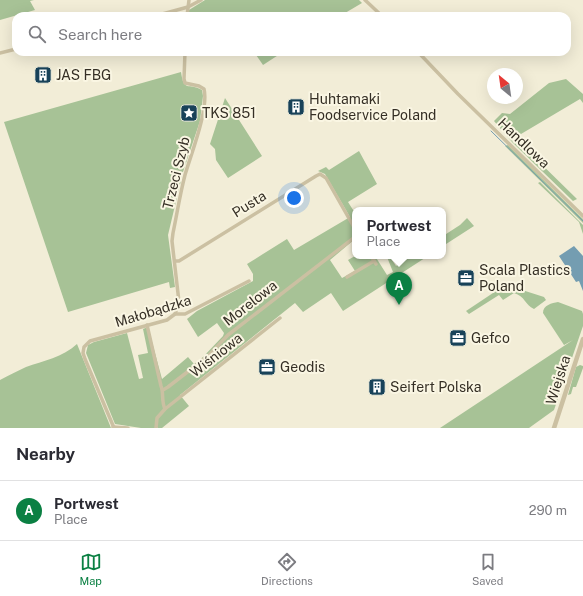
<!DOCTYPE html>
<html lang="en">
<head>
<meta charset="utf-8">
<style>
  body { margin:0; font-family:"Public Sans",sans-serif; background:#f7f7f7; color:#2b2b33 }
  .compass { position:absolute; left:487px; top:68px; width:36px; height:36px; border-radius:50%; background:#fff; box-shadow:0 4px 16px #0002; rotate:331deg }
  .you { position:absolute; left:294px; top:198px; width:14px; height:14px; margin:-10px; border:3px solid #fff; border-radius:50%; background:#1a73e8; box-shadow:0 0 0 6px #1a73e833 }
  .badge { display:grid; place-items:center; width:26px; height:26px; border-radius:50%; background:#0b8043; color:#fff; font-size:13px; font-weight:700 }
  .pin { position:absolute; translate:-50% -33px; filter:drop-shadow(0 1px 2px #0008) }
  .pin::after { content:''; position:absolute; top:21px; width:14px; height:12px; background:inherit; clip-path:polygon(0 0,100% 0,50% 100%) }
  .popup { position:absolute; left:352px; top:207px; width:94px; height:52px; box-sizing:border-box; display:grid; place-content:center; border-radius:8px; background:#fff; filter:drop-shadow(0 1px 3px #0005); font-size:13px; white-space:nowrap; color:#7c7c81 }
  .popup b { font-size:15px; color:#2b2b33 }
  .popup::after { content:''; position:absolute; left:50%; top:100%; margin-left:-8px; border:8px solid transparent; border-top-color:#fff }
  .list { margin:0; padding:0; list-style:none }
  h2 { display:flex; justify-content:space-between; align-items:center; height:52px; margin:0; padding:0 16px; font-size:17px }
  h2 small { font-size:13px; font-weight:400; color:#7c7c81 }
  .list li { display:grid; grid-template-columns:26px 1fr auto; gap:12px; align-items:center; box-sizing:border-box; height:60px; padding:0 16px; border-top:1px solid #e1e1e2 }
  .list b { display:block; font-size:15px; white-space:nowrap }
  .list p { margin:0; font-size:13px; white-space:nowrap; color:#7c7c81 }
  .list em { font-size:13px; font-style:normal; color:#7c7c81 }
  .icon { flex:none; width:22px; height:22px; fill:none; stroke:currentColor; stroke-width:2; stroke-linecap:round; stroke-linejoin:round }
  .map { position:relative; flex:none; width:583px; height:428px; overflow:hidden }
  .search { position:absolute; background:#fff; box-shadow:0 4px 16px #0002; left:12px; right:12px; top:12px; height:44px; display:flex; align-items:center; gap:10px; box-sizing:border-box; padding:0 14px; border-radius:12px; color:#7c7c81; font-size:15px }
  .sheet { height:112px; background:#fff }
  nav { display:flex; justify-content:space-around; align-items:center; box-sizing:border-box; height:56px; border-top:1px solid #e1e1e2; background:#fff; font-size:11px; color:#7c7c81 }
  nav a { display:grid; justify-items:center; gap:2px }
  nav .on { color:#0b8043 }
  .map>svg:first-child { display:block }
</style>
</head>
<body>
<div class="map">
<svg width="583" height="428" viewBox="0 0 583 428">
  <rect width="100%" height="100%" fill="#f2edd7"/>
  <!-- green -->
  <g fill="#a7c296">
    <polygon points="0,0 34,0 30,1 35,10 0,20"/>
    <polygon points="205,0 359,0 362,3 340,16 189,16 189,10"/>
    <polygon points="254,52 283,52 263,65"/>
    <path d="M181,72C184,93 188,82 202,90L203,96L200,121L183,172L168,235L175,287L170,288L169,282L68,312L4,122Z"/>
    <path d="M566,79L583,94V103L580,99L521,134C518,142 524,146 529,152L577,199L573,201L512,142L494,121L502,113L510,114L549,83Z"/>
    <polygon points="225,98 262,156 228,178 216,160 215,149 210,144"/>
    <polygon points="508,145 583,219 583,223 505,146"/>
    <polygon points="359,151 377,184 348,202 355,213 355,239 330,260 342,278 355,271 348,260 355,256 375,256 387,275 393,272 387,257 397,256 392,260 396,266 412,256 428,256 343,311 331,293 303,312 295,303 180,395 189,406 162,428 158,428 156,426 155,428 141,428 115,424 86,353 88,345 94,342 127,333 139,379 143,378 138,355 148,353 143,329 148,327 162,379 188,357 194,364 203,357 223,336 224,333 217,323 198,337 187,319 197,311 253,281 253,274 247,264 287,239 294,250 350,217 325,174 318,171 326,167 329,170"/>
    <polygon points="540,182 583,225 583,234 579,222 538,183"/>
    <polygon points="467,218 474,226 443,246 443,236 460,225"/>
    <path d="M508,288L519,289L544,297L546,300L534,309C525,305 525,296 514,293L503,300L499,295L469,314L466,311L496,291Z"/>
    <path d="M558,302L582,311L583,314V326L554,410L529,428H440L573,340L564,345L543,313C543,305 552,303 558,302Z"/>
    <path d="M77,344L111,428H0V380C8,376 17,371 26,367C43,361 63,357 77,344Z"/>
    <polygon points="580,365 583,366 583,368 576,387 573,387 571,394 568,395 576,367"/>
  </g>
  <!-- water -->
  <polygon fill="#749db1" points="574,246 583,256 583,291 579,281 576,282 559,256"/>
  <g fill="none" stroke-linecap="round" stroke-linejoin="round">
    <!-- stream -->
    <polyline stroke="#749db1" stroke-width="1" points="491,131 583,221"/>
    <!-- minor -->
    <g stroke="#cbc0a2" stroke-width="3.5">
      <polyline points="365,0 382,16"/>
      <polyline points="155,16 188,7 201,0"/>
      <polyline points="187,16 189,0"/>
      <polyline points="418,52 458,94 583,216"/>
      <polyline points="0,53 16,49"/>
      <polyline points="371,256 376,264"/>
      <polyline points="175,261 179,261 316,176 320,174 326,178 355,229"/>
      <polyline points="347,277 374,261"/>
      <path d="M175,314L179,302L172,241L173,233C177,214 180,194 185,175C191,154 209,109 204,89L199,86L185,83L184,79L185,52"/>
      <path d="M147,325L161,386C164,393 161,401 165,409"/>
      <polyline points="163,390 168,387 208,356 228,335 355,237"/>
      <polyline points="113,427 128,428"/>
      <polyline points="114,428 85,359 83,353 84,347 90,341 167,320 175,314 185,314 249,281"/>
      <polyline points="156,428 157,418 165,409 280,318"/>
    </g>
    <!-- tertiary -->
    <polyline stroke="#cbc0a2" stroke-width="4.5" points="554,428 583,339"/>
  </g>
  <!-- icons -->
  <defs>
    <symbol id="building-square" viewBox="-11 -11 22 22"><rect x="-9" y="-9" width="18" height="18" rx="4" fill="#184259" stroke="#faf6e3"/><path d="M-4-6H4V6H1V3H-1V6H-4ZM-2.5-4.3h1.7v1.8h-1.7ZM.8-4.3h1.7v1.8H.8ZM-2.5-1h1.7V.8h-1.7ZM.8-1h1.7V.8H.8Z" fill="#fff"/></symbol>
    <symbol id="sight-square" viewBox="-11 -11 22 22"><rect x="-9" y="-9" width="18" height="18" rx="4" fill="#184259" stroke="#faf6e3"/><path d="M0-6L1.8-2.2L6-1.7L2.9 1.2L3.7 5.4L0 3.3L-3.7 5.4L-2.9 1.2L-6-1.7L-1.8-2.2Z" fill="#fff"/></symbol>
    <symbol id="office-square" viewBox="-11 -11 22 22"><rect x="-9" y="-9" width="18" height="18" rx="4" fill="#184259" stroke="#faf6e3"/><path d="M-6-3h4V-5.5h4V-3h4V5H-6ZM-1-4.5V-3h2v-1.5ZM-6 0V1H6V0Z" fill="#fff"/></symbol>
  </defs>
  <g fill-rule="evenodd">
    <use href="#building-square" x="33" y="65" width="20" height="20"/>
    <use href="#building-square" x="286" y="97" width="20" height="20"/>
    <use href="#sight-square" x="179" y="103" width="20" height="20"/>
    <use href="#office-square" x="456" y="268" width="20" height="20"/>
    <use href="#office-square" x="448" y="328" width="20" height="20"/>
    <use href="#office-square" x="257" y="357" width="20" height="20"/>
    <use href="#building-square" x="367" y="377" width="20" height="20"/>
  </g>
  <g text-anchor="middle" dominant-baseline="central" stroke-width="4" stroke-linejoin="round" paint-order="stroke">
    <!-- poi labels -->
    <g font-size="14" fill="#352f25" stroke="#faf6e3" text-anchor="start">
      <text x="56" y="75">JAS FBG</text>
      <text x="309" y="99">Huhtamaki<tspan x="309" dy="16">Foodservice Poland</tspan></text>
      <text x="202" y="113">TKS 851</text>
      <text x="479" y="270">Scala Plastics<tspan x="479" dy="16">Poland</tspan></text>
      <text x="471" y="338">Gefco</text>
      <text x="280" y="367">Geodis</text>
      <text x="390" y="387">Seifert Polska</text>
    </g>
    <!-- street labels -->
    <g font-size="14" fill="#352f25" stroke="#faf6e3">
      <text transform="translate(524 143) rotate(44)">Handlowa</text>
      <text transform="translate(176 173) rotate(-76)">Trzeci Szyb</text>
      <text transform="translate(249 204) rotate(-32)">Pusta</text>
      <text transform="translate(250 303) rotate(-38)">Morelowa</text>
      <text transform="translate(153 311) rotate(-17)">Małobądzka</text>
      <text transform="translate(216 355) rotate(-38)">Wiśniowa</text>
      <text transform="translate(558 380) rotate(-72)">Wiejska</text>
    </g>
  </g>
</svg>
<svg class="compass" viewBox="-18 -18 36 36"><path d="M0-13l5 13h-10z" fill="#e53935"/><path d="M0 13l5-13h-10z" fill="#7c7c81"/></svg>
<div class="you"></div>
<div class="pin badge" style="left:399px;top:305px">A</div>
<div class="popup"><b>Portwest</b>Place</div>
<div class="search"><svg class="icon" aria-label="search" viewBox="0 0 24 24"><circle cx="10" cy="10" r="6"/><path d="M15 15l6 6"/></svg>Search here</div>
</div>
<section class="sheet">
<h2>Nearby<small></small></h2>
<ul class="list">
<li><span class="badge">A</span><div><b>Portwest</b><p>Place</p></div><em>290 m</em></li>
</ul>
</section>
<nav>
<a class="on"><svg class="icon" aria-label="map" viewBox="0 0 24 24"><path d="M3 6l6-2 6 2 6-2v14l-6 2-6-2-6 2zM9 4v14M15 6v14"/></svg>Map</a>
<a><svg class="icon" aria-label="directions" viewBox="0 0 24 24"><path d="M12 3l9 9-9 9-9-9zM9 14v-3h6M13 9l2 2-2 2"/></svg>Directions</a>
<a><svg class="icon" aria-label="saved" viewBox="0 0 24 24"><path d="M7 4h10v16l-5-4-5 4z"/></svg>Saved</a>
</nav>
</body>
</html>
